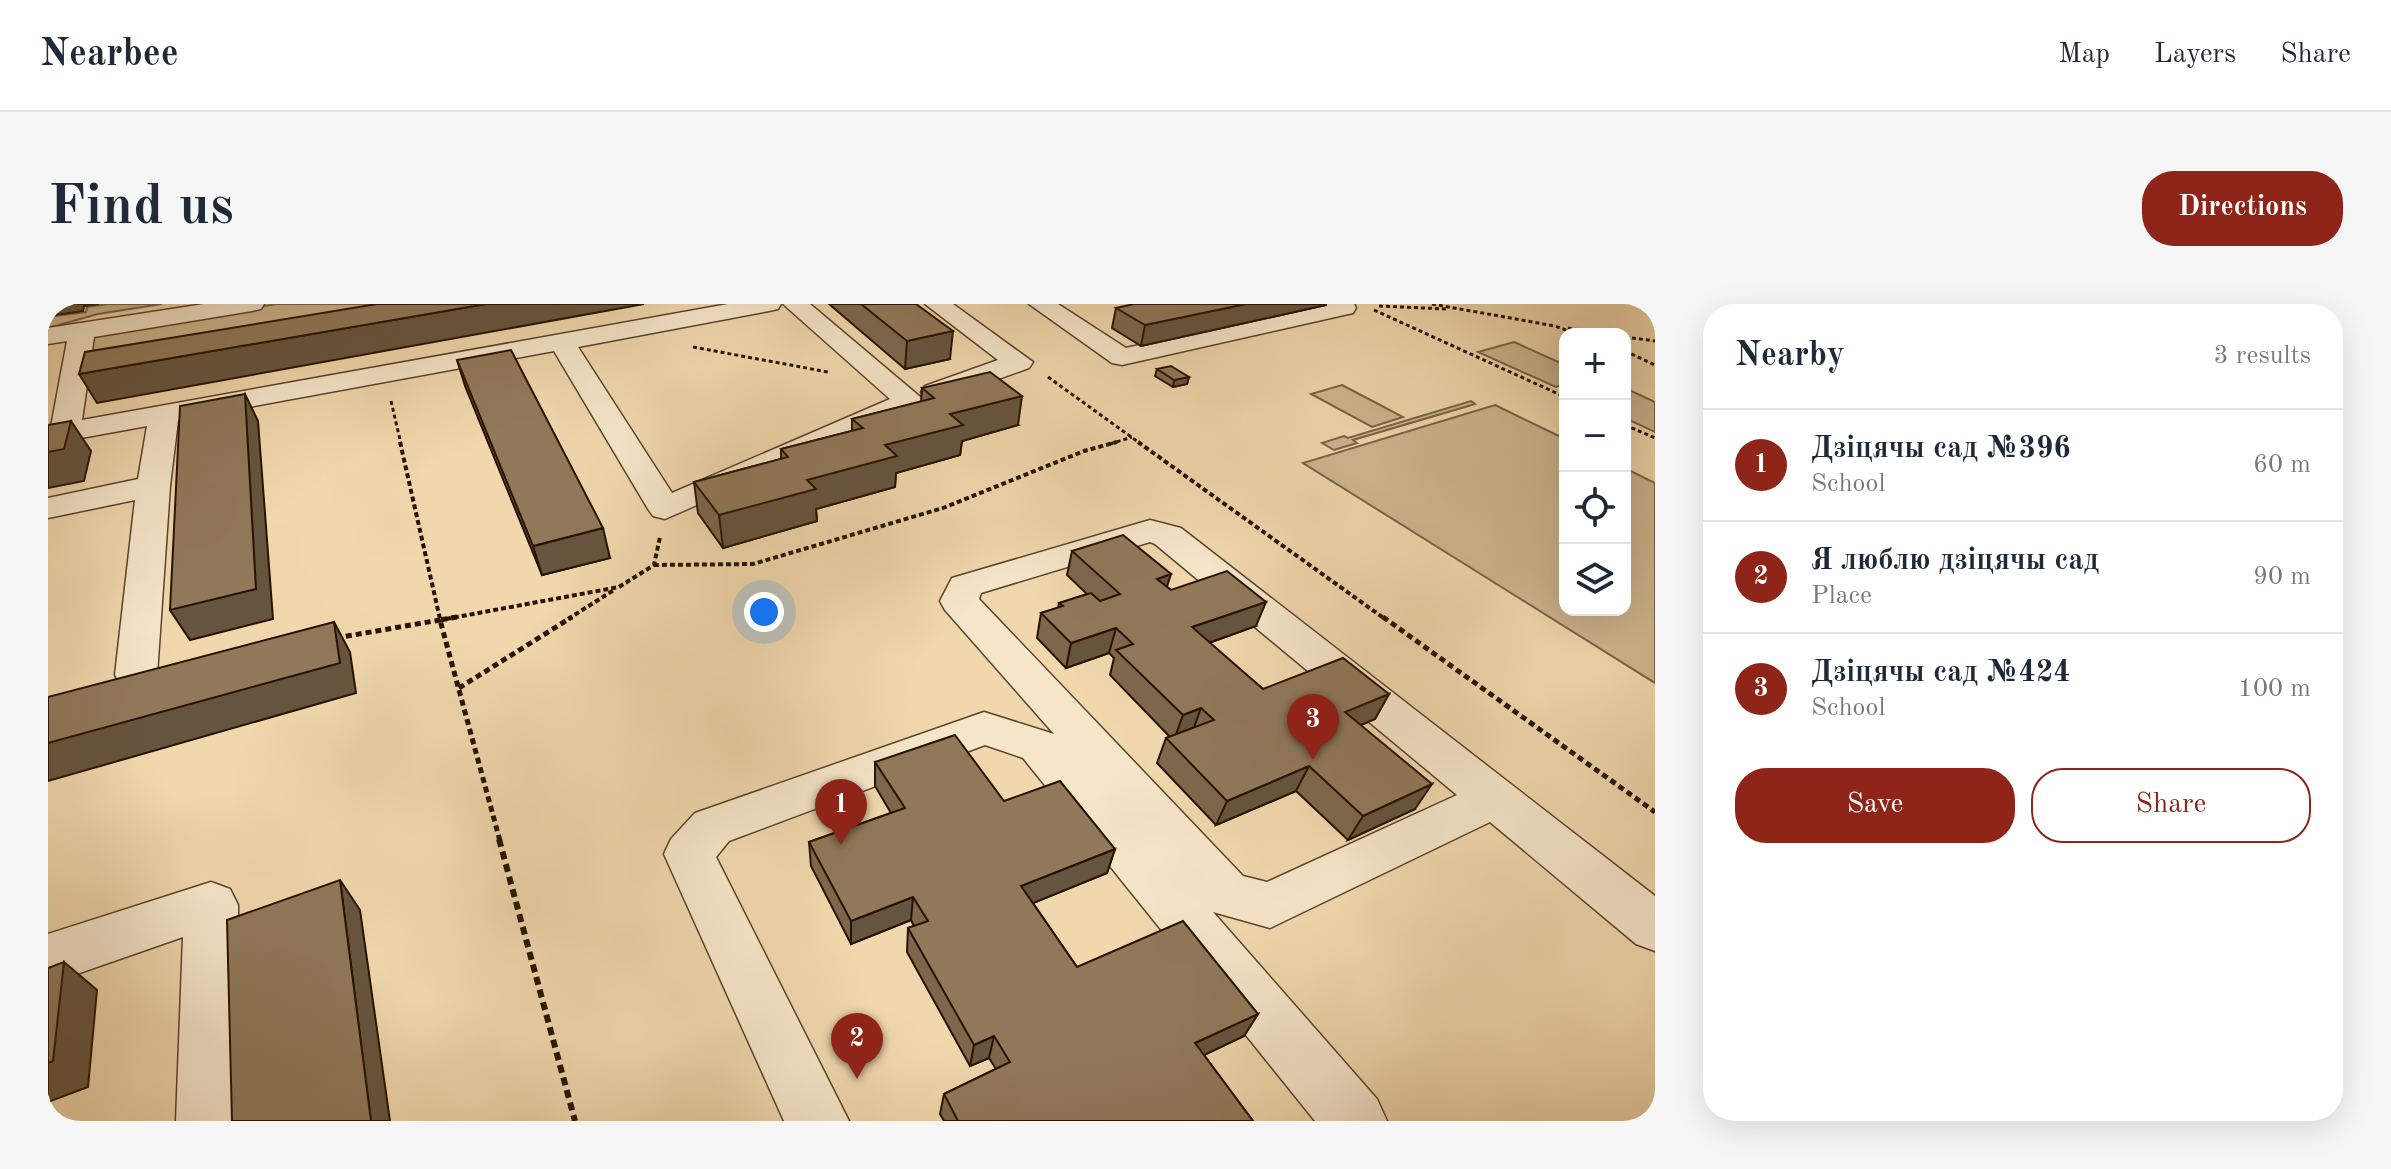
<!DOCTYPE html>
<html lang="en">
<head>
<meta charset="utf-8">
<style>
  body { margin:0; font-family:"Old Standard TT",serif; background:#f6f6f7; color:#1f2937 }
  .controls { position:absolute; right:24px; top:24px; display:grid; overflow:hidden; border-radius:16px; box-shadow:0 8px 32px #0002 }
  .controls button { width:72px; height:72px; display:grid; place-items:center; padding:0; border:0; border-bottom:2px solid #e0e1e3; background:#fff; color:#1f2937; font:40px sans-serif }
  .you { position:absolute; left:716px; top:308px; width:28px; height:28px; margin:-20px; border:6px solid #fff; border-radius:50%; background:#1a73e8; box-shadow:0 0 0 12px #1a73e833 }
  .badge { display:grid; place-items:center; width:52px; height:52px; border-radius:50%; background:#8f2418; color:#fff; font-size:26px; font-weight:700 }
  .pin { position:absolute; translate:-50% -66px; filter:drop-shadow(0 2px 4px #0008) }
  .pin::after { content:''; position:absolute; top:42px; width:28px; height:24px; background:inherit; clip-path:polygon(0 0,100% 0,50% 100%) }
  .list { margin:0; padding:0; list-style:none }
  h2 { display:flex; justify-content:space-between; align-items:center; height:104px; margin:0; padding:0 32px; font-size:34px }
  h2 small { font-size:26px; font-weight:400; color:#747a83 }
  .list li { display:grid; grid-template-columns:52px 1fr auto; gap:24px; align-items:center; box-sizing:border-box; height:112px; padding:0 32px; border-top:2px solid #e0e1e3 }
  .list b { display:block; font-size:30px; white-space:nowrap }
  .list p { margin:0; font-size:26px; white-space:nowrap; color:#747a83 }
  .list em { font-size:26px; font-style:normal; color:#747a83 }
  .actions { display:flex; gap:16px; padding:24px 32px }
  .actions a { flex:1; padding:18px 0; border:2px solid #8f2418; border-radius:32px; text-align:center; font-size:28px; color:#8f2418 }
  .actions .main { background:#8f2418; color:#fff }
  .icon { flex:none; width:44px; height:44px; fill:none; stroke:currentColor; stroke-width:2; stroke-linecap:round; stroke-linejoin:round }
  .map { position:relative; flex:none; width:1607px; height:817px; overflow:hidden; border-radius:32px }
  header { display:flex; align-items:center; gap:48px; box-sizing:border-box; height:112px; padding:0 40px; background:#fff; border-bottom:2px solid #e0e1e3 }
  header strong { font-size:38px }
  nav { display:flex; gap:44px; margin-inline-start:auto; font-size:28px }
  .intro { display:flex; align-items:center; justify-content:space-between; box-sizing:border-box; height:192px; padding:0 48px }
  h1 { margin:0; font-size:56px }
  .button { padding:20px 36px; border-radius:32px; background:#8f2418; color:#fff; font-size:28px; font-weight:700 }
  main { display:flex; gap:48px; padding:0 48px }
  aside { flex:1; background:#fff; border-radius:32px; box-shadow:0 8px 32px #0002 }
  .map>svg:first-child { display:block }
</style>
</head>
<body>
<header>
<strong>Nearbee</strong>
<nav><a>Map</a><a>Layers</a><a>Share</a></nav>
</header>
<div class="intro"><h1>Find us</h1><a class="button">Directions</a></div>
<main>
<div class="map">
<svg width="1607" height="817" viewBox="0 0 1607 817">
  <rect width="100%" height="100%" fill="#f0d7ac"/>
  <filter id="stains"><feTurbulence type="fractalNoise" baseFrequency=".0025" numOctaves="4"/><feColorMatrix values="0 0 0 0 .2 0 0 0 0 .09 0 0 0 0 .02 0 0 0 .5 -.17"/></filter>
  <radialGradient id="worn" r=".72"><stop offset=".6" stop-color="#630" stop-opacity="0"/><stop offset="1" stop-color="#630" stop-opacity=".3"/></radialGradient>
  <!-- green -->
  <g fill="#ceb68f" stroke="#7a6448" stroke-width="2">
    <polygon points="60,0 114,0 50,10 0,24 0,13 38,8 39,3"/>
    <polygon points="229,0 382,0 40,56 44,29"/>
    <polygon points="1466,38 1517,61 1517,80 1508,83 1430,48"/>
    <polygon points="1294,81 1355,113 1324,123 1263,90"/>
    <polygon points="1577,84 1607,98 1607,128 1577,114"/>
    <polygon points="1423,97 1427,100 1305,136 1309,139 1286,146 1274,139 1296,132 1300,134"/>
    <polygon points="1447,101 1517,135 1517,306 1577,306 1577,164 1607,179 1607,379 1255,159"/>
  </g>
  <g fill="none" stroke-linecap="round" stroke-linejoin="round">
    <defs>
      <g id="minor">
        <polygon points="156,0 216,0 213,5 204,7 46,33 34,116 680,0 733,0 730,5 721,7 530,43 624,189 842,95 735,0 762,0 877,97 872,103 617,215 605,212 600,205 506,47 130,116 122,182 109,371 103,381 88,385 73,381 67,371 87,196 0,214 0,194 90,175 99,122 17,137 6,135 2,128 19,37 0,40 0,24"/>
        <polygon points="877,0 905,0 985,58 981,64 897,94 887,97 877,94 873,88 877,82 950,56"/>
        <polygon points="981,0 1010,0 1078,44 1276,0 1306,0 1308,4 1305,9 1296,11 1074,61 1064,59"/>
        <path d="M1102,216L1133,224L1607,592V647L1588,640L1442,518L1222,624L1165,608L1329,795L1339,817H1267L975,454L937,441L681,537L668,553L801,817H736L616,550L623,535L647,509L936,408L1006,430L897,306L892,297L904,274ZM1102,238L1107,240L1409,491L1219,578L1195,572L931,295L933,289Z"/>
        <polygon points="163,578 182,585 190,601 192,817 128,817 135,633 0,680 0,630"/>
      </g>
    </defs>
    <!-- minor casing -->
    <use href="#minor" stroke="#59432b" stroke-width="3"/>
    <!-- path-far3 -->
    <g stroke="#271200" stroke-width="3" stroke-dasharray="4 3" stroke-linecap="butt">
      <polyline points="1384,0 1507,22 1529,30"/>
      <polyline points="1331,2 1398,5"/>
      <polyline points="1326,6 1517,93"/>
      <polyline points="1520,24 1557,30"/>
      <polyline points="1577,33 1607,37"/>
      <polyline points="645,43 780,68"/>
      <polyline points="1577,47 1607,61"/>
      <polyline points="1000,73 1093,140"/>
      <polyline points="343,97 353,140"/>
      <polyline points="1577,121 1607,134"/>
      <polyline points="1062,140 1084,133"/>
    </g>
    <!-- path-far2 -->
    <g stroke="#271200" stroke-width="4" stroke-dasharray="5 3" stroke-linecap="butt">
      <polyline points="352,138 392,315"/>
      <polyline points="1090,138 1337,315"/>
      <polyline points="606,261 705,260 895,204 1036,147 1069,138"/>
      <polyline points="398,315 571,283 606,261 612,233"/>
      <polyline points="520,315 566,286"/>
    </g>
    <!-- path-far1 -->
    <g stroke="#271200" stroke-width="5" stroke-dasharray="6 4" stroke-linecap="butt">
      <polyline points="409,313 392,316 452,537"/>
      <polyline points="1335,313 1607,508"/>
      <polyline points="288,334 392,316 391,313"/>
      <polyline points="411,384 524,313"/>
    </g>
    <!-- path -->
    <polyline stroke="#271200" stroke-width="6" stroke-dasharray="8 5" stroke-linecap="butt" points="451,535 527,817"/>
    <!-- minor -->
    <use href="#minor" fill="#f5e5c9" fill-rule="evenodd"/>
  </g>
  <!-- wall -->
  <g fill="#7c674d" stroke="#271200" stroke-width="2">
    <polygon points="781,0 868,0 902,55 857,65"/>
    <polygon points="1278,1 1093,42 1064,24 1068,4"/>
    <polygon points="409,56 562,254 494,271 417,82"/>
    <polygon points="1109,65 1141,73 1139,80 1125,83 1107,72"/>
    <polygon points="874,84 970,121 914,137 912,151 848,169 847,183 768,205 769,217 675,244 650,209 646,178 733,155 733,145 804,127 804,115 873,98"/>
    <polygon points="1024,247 1119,283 1123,286 1208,322 1161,339 1215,385 1341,390 1327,415 1313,421 1367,505 1300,536 1248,487 1168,521 1109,459 1118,434 1122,433 1062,371 1066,354 1061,349 1018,364 989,334 993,309 1010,304 1011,299 1039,290 1019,271"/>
    <polygon points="827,458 956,497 1067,545 1059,569 985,599 1029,663 1210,710 1196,732 1156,751 1205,817 896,817 892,810 896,790 948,765 941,754 922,762 859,648 860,624 866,622 863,616 803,640 763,562 761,538 843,509 827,482"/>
  </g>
  <!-- shaded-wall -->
  <g fill="#65543e" stroke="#271200" stroke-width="2">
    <polygon points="0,0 51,0 36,2 35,7 0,12"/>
    <polygon points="438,0 596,0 49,99 31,70"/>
    <polygon points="1198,0 1278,0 1278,1 1093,42 1097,21"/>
    <polygon points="905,27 902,55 857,65 859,37"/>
    <polygon points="1141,73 1139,80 1125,83 1126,76"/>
    <polygon points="197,90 210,117 225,315 142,336 122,306"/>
    <polygon points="974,92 970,121 914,137 912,151 848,169 847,183 768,205 769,217 675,244 671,211 759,176 837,141 902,110"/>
    <polygon points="23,117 43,147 36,177 0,184 0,148"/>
    <polygon points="555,224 562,254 494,271 485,242"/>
    <polygon points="1123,270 1115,295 1109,275"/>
    <polygon points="1218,298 1208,322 1135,348 1144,323"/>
    <polygon points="286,318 302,348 308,389 0,477 0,439"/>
    <polygon points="1068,324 1061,349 1018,364 1023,339"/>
    <polygon points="1341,390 1327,415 1284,433 1297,408"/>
    <polygon points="1153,404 1144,429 1126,436 1135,411"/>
    <polygon points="1261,462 1248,487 1168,521 1179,497"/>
    <polygon points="1384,480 1367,505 1300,536 1315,512"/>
    <polygon points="1067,545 1059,569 968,606 973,582"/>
    <polygon points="292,576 312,606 342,817 323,817"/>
    <polygon points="865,593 863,616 803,640 803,617"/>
    <polygon points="16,658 49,686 40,783 0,798 0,759"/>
    <polygon points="1210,710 1196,732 1135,761 1147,739"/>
    <polygon points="946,732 941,754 922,762 926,741"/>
  </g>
  <!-- building -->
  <g fill="#907859" stroke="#271200" stroke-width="2">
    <polygon points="329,0 438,0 31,70 37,48"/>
    <polygon points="813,0 868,0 905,27 859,37"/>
    <polygon points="1086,0 1198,0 1097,21 1068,4"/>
    <polygon points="463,46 555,224 485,242 409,56"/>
    <polygon points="1123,62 1141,73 1126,76 1109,65"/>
    <polygon points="942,68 974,92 902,110 915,121 837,141 849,152 759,176 768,185 671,211 646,178 740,153 733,145 815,124 804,115 886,94 874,84"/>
    <polygon points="197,90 208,285 122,306 132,102"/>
    <polygon points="23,117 16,145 0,148 0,121"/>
    <polygon points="1075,231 1123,270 1109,275 1123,286 1179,267 1218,298 1144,323 1215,385 1295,354 1341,390 1297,408 1384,480 1315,512 1261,462 1179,497 1118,434 1166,416 1153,404 1135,411 1068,346 1085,340 1068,324 1023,339 993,309 1015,302 1011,299 1043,289 1052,297 1072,290 1024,247"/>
    <polygon points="286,318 292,359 0,439 0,393"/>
    <polygon points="907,431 956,497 1012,477 1067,545 973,582 1029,663 1135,617 1210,710 1147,739 1205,817 910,817 896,790 962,758 946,732 926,741 860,624 880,617 865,593 803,617 761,538 857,504 827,458"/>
    <polygon points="292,576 323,817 184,817 179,616"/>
    <polygon points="16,658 5,757 0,759 0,664"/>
  </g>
  <rect width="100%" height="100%" filter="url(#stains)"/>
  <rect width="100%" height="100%" fill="url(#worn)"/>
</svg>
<div class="controls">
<button>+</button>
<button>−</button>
<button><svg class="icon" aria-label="locate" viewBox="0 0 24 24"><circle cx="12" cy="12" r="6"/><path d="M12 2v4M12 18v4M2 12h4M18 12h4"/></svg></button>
<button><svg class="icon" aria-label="layers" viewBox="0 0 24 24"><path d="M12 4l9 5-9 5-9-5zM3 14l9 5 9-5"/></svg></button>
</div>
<div class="you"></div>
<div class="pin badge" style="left:793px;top:541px">1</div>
<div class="pin badge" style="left:809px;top:775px">2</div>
<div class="pin badge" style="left:1265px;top:456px">3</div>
</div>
<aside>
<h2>Nearby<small>3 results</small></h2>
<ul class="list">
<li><span class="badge">1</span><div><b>Дзіцячы сад №396</b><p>School</p></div><em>60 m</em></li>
<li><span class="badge">2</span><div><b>Я люблю дзіцячы сад</b><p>Place</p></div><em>90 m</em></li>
<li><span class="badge">3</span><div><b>Дзіцячы сад №424</b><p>School</p></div><em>100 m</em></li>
</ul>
<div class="actions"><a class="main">Save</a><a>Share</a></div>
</aside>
</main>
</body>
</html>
